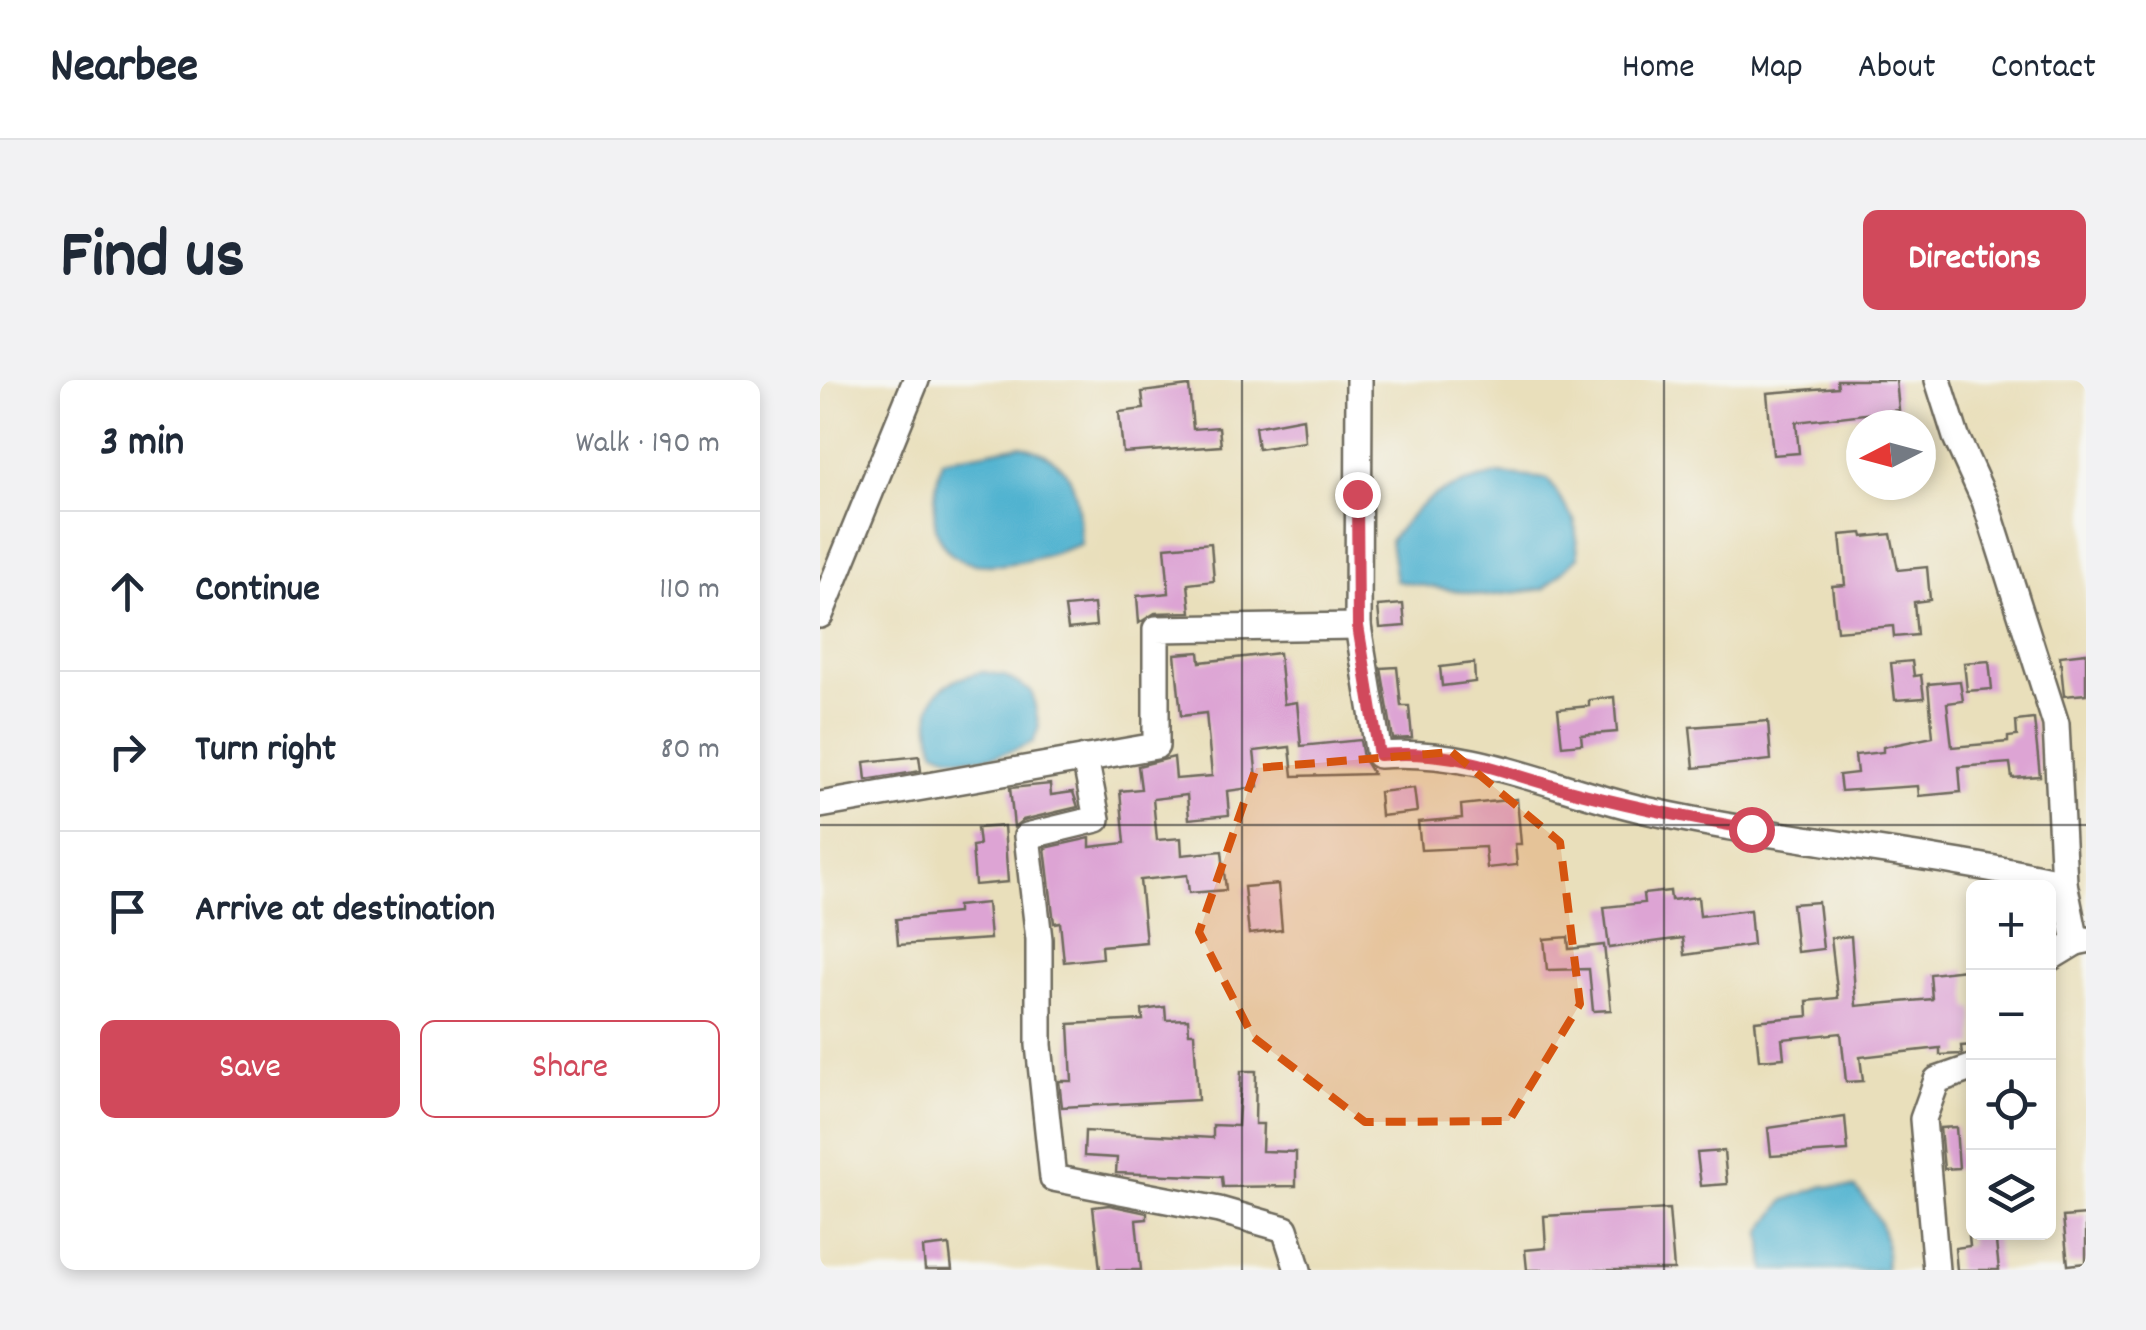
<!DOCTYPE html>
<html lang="en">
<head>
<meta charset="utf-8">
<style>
  body { margin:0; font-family:Dekko,sans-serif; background:#f2f2f3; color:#1f2937 }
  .controls { position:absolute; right:30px; bottom:30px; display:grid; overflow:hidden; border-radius:15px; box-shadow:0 5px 15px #0003 }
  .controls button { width:90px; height:90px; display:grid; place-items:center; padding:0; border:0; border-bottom:2px solid #e0e1e3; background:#fff; color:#1f2937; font:50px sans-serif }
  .compass { position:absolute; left:1026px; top:30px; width:90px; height:90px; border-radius:50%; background:#fff; box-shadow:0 5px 15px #0003; rotate:264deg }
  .stop { position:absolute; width:30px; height:30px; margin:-22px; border:8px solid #d1495b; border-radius:50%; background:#fff }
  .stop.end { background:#d1495b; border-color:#fff; box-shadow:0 2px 10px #0008 }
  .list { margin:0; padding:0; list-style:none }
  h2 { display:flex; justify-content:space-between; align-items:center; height:130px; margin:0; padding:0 40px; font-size:42px }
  h2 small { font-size:32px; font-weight:400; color:#747a83 }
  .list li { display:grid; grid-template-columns:65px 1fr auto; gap:30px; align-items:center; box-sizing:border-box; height:160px; padding:0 40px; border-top:2px solid #e0e1e3 }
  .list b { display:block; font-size:38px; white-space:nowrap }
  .list em { font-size:32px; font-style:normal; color:#747a83 }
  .actions { display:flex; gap:20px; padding:30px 40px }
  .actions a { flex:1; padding:22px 0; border:2px solid #d1495b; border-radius:15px; text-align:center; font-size:35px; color:#d1495b }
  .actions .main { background:#d1495b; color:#fff }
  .icon { flex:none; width:55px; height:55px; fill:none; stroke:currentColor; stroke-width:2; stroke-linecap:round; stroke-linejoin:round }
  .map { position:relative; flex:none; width:1266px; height:890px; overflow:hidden; border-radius:15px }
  header { display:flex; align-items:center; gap:60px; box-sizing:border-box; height:140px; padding:0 50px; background:#fff; border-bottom:2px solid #e0e1e3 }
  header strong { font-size:48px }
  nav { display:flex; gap:55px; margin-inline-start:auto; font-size:35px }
  .intro { display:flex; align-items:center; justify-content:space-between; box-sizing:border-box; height:240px; padding:0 60px }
  h1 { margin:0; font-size:70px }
  .button { padding:25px 45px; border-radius:15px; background:#d1495b; color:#fff; font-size:35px; font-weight:700 }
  main { display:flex; gap:60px; padding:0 60px }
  aside { flex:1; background:#fff; border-radius:15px; box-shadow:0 5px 15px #0003 }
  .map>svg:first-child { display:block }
</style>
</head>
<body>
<header>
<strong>Nearbee</strong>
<nav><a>Home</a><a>Map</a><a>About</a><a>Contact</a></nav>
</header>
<div class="intro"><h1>Find us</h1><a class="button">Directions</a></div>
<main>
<aside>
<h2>3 min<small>Walk · 190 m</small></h2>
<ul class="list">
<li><svg class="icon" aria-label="ahead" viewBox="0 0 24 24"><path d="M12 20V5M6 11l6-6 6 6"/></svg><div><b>Continue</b></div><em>110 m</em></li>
<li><svg class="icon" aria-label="right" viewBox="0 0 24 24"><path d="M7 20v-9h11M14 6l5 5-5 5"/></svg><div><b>Turn right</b></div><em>80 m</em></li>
<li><svg class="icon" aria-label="arrive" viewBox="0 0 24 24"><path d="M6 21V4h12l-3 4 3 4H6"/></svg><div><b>Arrive at destination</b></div></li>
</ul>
<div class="actions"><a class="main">Save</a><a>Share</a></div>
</aside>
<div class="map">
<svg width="1266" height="890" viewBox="0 0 1266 890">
  <rect width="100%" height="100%" fill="#f6f6f2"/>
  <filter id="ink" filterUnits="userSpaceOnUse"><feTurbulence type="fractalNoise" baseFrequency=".01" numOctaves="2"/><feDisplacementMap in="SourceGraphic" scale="20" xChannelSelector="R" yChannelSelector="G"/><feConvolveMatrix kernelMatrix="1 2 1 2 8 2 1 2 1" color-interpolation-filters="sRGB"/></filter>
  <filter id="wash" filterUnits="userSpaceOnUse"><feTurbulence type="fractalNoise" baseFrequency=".0048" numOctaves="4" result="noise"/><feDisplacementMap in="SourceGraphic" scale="40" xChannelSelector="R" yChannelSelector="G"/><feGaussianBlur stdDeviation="2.25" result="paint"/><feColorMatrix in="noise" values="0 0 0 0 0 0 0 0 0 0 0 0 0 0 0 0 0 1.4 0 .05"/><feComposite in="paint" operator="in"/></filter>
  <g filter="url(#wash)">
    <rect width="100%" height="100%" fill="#e9dfbb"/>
    <!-- water -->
    <g fill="#51b3d0" stroke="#3e6f7e" stroke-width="2.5">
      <path d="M201,65C258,82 257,110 261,164C172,197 88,206 122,80Z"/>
      <path d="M679,94L728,99L755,142L758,177L724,209L666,216L576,201L570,161C604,114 623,108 679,94Z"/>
      <path d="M164,292L185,296L212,312L219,347L213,362C185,376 144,386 115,370C100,320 115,301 164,292Z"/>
      <path d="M1004,806L1036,808C1058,834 1071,855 1065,890H945L942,851L965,820Z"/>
    </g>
    <g id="blocks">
      <!-- building -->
      <g fill="#dda4d4">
        <polygon points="1017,0 1076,0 1079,30 976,42 979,73 953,75 947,13 1018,7"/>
        <polygon points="369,6 373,49 399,47 401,66 303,73 299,32 324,29 322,12"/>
        <polygon points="483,38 485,62 438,69 435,47"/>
        <polygon points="1042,153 1043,157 1071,154 1078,190 1107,187 1110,220 1094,222 1097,255 1074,257 1073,246 1017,251 1012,206 1025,205 1020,155"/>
        <polygon points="391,163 394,201 368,204 371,232 335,233 319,243 317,216 349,213 345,167"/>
        <polygon points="274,224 276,246 248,249 245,227"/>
        <polygon points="583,224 585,246 560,248 558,226"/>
        <polygon points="379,272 380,282 459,273 464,324 477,322 481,366 540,360 543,378 553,394 473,396 470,367 434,371 438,407 407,411 409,435 369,439 367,415 333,419 337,460 361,458 362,475 402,471 406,510 369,513 367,495 320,500 326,562 281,566 282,578 244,582 240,542 234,543 225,468 270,458 270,467 305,463 300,411 321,409 318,386 354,377 356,399 392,396 386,333 361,336 355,274"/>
        <polygon points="1266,273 1266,314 1244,316 1240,276"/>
        <polygon points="1092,281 1094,296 1101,295 1104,318 1075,320 1071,283"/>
        <polygon points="1169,281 1172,309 1147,311 1144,283"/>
        <polygon points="654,283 655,302 622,306 620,287"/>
        <polygon points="577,287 581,326 589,326 592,358 573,359 561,288"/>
        <polygon points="1140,301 1143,321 1127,323 1132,367 1188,362 1188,357 1197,356 1196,341 1214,339 1220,396 1192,398 1190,383 1139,387 1141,412 1099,416 1098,406 1021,411 1019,395 1037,393 1035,375 1063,372 1063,367 1113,357 1108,304"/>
        <polygon points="794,317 797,352 761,355 762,364 742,366 738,329 769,326 769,320"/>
        <polygon points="948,341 951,380 874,388 870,347"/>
        <polygon points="99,376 101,391 46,400 44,382"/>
        <polygon points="230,404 231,415 253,412 258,427 203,440 194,447 190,408"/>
        <polygon points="594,408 597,432 561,436 559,412"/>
        <polygon points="697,419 701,464 695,464 697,485 667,488 665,467 601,470 598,442 642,438 641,425"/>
        <polygon points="184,446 188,502 155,505 152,466 159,465 157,448"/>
        <polygon points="458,504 462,550 429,554 424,507"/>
        <polygon points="850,511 851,520 878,517 880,536 930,530 933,565 865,575 863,558 789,568 784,527 824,523 823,514"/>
        <polygon points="998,522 1003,569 977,572 972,524"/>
        <polygon points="167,523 170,559 78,565 76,539 137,533 137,526"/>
        <polygon points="1031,556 1036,626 1112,619 1110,594 1146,590 1149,629 1154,628 1154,665 1141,666 1142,674 1120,675 1120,668 1040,677 1043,701 1026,702 1021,653 962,659 964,678 939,680 935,641 988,636 987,621 1018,618 1011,558"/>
        <polygon points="748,557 749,569 784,565 791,630 773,631 769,589 727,590 724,559"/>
        <polygon points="345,627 346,640 368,639 369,653 374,653 378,720 242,727 239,701 252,701 249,644 323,640 322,630"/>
        <polygon points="421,691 436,691 435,744 443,744 442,771 476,772 476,806 403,807 402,797 296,793 297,778 264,776 265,751 393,758 393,745 418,746"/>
        <polygon points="1025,737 1028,771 951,776 948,748"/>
        <polygon points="1136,747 1139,788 1124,789 1120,748"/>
        <polygon points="904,771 907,804 881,806 877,773"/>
        <polygon points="289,825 327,833 327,839 316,840 321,890 280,890 273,827"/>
        <polygon points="849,829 854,890 707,890 705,870 726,868 724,836"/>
        <polygon points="1266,835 1266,883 1248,885 1243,837"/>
        <polygon points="1175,853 1179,890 1137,890 1135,868 1150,866 1149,856"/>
        <polygon points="129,865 132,890 105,890 103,868"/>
      </g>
    </g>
  </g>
  <g filter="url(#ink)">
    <use href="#blocks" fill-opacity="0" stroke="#6e6a5d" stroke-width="2.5"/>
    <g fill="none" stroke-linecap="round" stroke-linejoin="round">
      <defs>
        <g id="minor">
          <polyline points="1118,0 1136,57 1165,121 1236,344 1244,503 1256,562 1266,560"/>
          <polyline points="0,235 96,0"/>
          <path d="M538,246L559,375C656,368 732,409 825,430C963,461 1106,472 1244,503"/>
          <polyline points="265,378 277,439 207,456 219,559 219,665 233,798 399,830 465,849 478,890"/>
          <polyline points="0,425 336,366 336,249 538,246 539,0"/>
          <polyline points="1228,579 1256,562"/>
          <polyline points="1116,890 1103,739 1117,700 1154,687"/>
        </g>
      </defs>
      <!-- minor casing -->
      <use href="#minor" stroke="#6e6a5d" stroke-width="30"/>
      <!-- minor -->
      <use href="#minor" stroke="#fff" stroke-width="25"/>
    </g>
  </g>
  <g fill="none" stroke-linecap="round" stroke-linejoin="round" filter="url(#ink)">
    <!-- route -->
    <path stroke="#d1495b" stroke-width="12" d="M537,114L538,246L559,375C636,369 670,389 741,408C804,425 867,438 931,449"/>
  </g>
  <!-- marked area -->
  <path fill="#d5540f" fill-opacity="0.2" stroke="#d5540f" stroke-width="8" stroke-dasharray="20 12" stroke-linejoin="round" d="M632,372L740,462L760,624L689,741L545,742L433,657L379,552L436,388Z"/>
  <!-- grid -->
  <path fill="none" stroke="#2b2b2b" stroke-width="2.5" stroke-opacity="0.55" d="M422,0V890M844,0V890M0,445H1266"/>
</svg>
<div class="controls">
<button>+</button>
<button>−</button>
<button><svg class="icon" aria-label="locate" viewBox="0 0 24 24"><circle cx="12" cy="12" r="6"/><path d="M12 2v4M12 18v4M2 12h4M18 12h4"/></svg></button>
<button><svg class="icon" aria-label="layers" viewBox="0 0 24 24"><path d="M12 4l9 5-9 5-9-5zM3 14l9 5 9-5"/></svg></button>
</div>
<svg class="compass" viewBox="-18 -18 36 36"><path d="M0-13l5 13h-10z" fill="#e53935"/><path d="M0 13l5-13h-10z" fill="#747a83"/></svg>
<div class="stop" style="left:931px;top:449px"></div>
<div class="stop end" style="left:537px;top:114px"></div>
</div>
</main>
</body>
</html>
